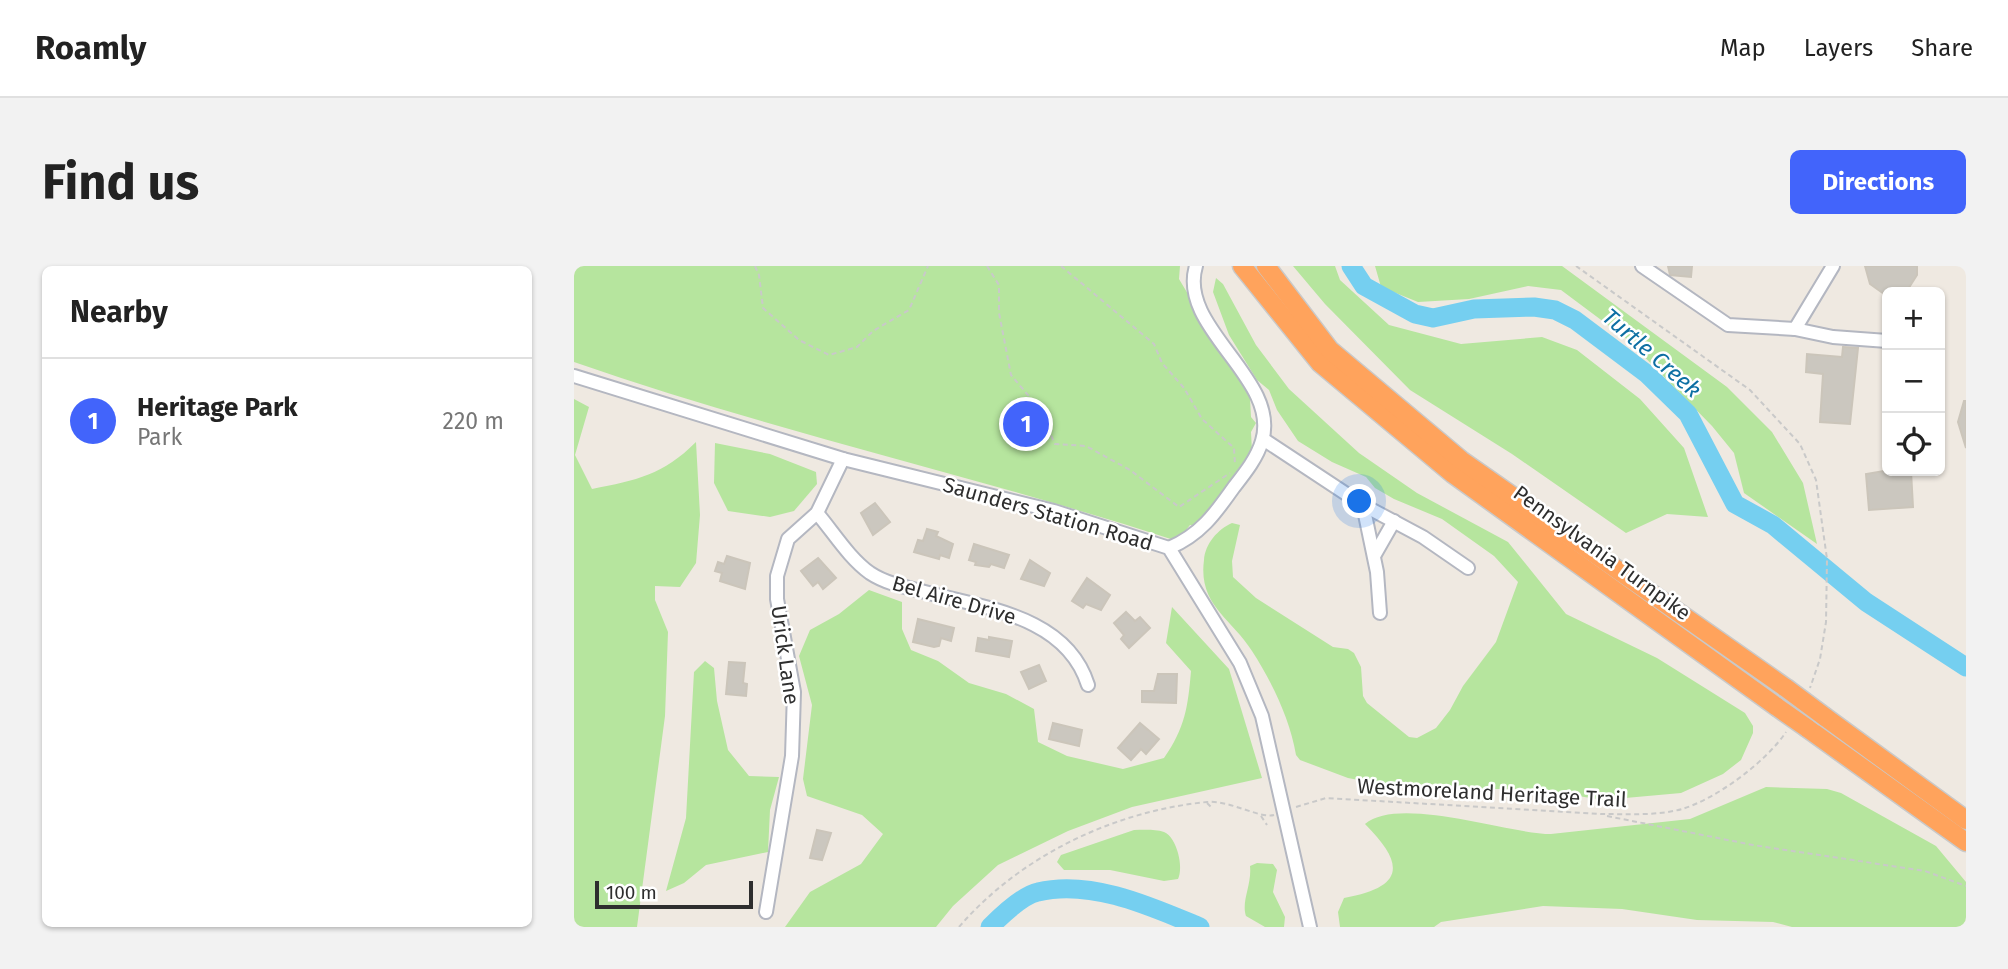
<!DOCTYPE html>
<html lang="en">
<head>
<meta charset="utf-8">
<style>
  body { margin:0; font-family:"Fira Sans",sans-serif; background:#f2f2f2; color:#222 }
  .controls { position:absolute; right:21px; top:21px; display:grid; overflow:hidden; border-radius:10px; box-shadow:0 2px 5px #0004 }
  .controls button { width:63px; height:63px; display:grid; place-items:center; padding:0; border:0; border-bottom:2px solid #e0e0e0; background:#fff; color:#222; font:35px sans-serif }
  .scale { position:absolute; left:21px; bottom:18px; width:158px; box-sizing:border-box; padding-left:7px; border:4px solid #2e2e2e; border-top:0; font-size:19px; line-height:24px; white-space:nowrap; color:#2e2e2e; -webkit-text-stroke:5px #fff; paint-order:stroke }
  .you { position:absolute; left:786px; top:236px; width:24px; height:24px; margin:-18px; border:5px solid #fff; border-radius:50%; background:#1a73e8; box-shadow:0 0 0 10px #1a73e833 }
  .badge { display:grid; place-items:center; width:46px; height:46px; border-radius:50%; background:#4264fb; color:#fff; font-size:23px; font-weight:700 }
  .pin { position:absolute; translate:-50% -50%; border:4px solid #fff; box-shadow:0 2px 7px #0006 }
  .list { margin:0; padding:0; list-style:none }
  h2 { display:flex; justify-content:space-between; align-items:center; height:91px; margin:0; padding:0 28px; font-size:30px }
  h2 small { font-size:23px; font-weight:400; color:#767676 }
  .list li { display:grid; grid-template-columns:46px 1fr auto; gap:21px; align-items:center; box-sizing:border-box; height:126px; padding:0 28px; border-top:2px solid #e0e0e0 }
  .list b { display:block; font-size:26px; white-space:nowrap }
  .list p { margin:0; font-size:23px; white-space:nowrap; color:#767676 }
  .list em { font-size:23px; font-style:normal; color:#767676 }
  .icon { flex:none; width:38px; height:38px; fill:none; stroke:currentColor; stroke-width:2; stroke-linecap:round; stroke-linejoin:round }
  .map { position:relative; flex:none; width:1392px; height:661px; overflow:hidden; border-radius:10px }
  header { display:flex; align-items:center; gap:42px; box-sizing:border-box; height:98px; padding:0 35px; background:#fff; border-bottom:2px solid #e0e0e0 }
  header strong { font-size:33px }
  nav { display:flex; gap:38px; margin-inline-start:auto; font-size:24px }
  .intro { display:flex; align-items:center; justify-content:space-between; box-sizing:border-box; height:168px; padding:0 42px }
  h1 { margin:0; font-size:49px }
  .button { padding:18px 32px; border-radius:10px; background:#4264fb; color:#fff; font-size:24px; font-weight:700 }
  main { display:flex; gap:42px; padding:0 42px }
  aside { flex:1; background:#fff; border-radius:10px; box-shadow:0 2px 5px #0004 }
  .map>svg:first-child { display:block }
</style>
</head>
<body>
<header>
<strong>Roamly</strong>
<nav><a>Map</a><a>Layers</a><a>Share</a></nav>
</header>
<div class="intro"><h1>Find us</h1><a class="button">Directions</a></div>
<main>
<aside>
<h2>Nearby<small></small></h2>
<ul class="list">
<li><span class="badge">1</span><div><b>Heritage Park</b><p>Park</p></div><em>220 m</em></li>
</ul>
</aside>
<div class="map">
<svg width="1392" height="661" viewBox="0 0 1392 661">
  <rect width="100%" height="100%" fill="#efe9e1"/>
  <!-- green -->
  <g fill="#b6e59e">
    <path d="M0,0H606L605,13L676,132L677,151L682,157L677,166L678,185C658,209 643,235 624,259H616L603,275C404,210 198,165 0,96Z"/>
    <polygon points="719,0 761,0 766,14 815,59 887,78 968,71 1003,84 1066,133 1110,182 1134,251 1093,248 1052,267 938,188 836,124 751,38"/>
    <polygon points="801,0 988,0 1153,121 1198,166 1229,217 1243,278 1170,227 1160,187 1138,160 1054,74 987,24 954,20 895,33 844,36 807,21"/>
    <path d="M642,12L649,18L682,79L715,123L785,187L843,227L934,276L992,348L1083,392L1171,447L1179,460V467L1167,494L1149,508L1107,527L1029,534L961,523H893L870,518L811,519L774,512L726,494L722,489C716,453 698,416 678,385C657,352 624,339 630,294C631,278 644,263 658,257L666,259L658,295L659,311L682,332L759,381L774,383L780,387L787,401L789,430L793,437L835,471L843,472L862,462L876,444L889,420L922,376L944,316L920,290L868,253L820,233L801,222L792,211L758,196L724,175L703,144L695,124L683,114L655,69L639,26Z"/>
    <path d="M0,133L15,141L1,189L18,223C63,214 89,209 122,176L126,249L122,297L106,321L81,320V334L94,366L91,450L63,661H0Z"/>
    <polygon points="141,177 196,188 242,206 243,218 220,245 196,251 154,245 140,217"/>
    <path d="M295,324L328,336V363L337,384L364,395L395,417L432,428L460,443L464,476L493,490L549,503L590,492C611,462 614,441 617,405L592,377L598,341L655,403L688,512L558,541L494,565L424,599L379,640L362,661H211L236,626L287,598L309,568L288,549L233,530L229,513L238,439L225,390L236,364L265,348Z"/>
    <polygon points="131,395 140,402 143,435 154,484 175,510 205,511 196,544 194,586 132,599 110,617 92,625 112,552 120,406"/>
    <path d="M1192,521L1253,523L1267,527L1362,580L1392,616V661H1218L1199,656L1123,654L1048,643L969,640L867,656L860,661H766L764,646L770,632C830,621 832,599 791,558C825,529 934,568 977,568L1116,553Z"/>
    <path d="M560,564C569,564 581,563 590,566C603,571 610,602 604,613L590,615L536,604H490L483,596L487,589Z"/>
    <path d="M683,597L699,598L703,604L699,626L711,651L710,661H691L672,650C667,635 678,619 676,600Z"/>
  </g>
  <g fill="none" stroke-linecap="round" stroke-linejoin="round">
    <!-- river -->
    <g stroke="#75cff0" stroke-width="19">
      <polyline points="777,0 790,20 841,48 859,52 900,43 960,41 981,44 1001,54 1073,108 1114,148 1161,238 1199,259 1292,336 1392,401"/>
      <path d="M416,661C427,650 449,629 464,626C517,613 578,641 626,661"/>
    </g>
  </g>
  <!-- building -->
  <g fill="#cbc7bf" stroke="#cbc5ba" stroke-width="2">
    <polygon points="1094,0 1118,0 1117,11 1096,9"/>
    <polygon points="1291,0 1343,0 1343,9 1334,23 1313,26 1313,30 1296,18"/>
    <polygon points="1269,81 1284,82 1276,158 1246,156 1249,108 1232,106 1233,88 1268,91"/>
    <polygon points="1390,135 1392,135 1392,182 1384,156"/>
    <polygon points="1310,205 1337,205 1339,241 1295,244 1292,208"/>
    <polygon points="301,237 316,256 299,269 287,247"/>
    <polygon points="353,263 364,266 362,270 379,278 375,292 366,289 365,293 340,286 344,274 349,275"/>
    <polygon points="400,278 435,289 430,302 417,298 415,301 401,299 402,296 395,294"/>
    <polygon points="153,290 176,297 171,323 146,315 148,307 141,305 144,296 150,298"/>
    <polygon points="244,292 262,312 249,323 244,316 239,320 227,305"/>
    <polygon points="456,294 476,307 470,320 447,313"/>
    <polygon points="513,312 536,329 527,344 512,338 509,342 498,335"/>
    <polygon points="552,346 561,355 566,351 576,362 555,382 547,373 550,369 540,357"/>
    <polygon points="344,353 380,362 377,375 367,372 365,380 360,381 339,376"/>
    <polygon points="415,371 438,375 435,391 402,385 404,372 415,374"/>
    <polygon points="155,396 171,397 169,417 173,418 172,430 152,428"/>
    <polygon points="465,399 472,415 455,423 447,406"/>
    <polygon points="584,408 603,408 602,437 568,436 568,425 580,425"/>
    <polygon points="479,457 508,464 505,480 475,473"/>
    <polygon points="566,457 585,473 572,488 567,483 557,494 544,482"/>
    <polygon points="243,564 257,567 248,594 236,592"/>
  </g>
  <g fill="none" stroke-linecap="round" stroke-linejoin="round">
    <defs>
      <g id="minor">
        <polyline points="1068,0 1154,59 1221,63 1259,0"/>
        <polyline points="1221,63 1259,71 1313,75"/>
        <polyline points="0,110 269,193 480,245 595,282 666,397 688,450 736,661"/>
        <polyline points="689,173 789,239 849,271 894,302"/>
        <polyline points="789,239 803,306 806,347"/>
        <path d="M243,247C260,267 275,292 296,307C311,317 330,321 347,325C409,342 492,349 514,419"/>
        <path d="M595,282C626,269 641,248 660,221C671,207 683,192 688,175C707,113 603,62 622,0"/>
        <polyline points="800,290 820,255"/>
        <polyline points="192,646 218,490 220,426 203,333 203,310 214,273 243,247 269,193"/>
      </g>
      <g id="highway">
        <polyline points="668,0 746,97 879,208 1203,441"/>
        <polyline points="692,0 756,84 887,194 1212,422"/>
        <polyline points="1251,451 1392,554"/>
        <polyline points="1233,462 1392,576"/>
      </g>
    </defs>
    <!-- minor casing -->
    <use href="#minor" stroke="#b4b7c1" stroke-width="16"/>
    <!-- highway casing -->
    <use href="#highway" stroke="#c9c9c9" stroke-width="21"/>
    <!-- path -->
    <g stroke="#c9c9c9" stroke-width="2" stroke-dasharray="5 3.5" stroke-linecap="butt">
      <polyline points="181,0 185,9 189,42 225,74 255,89 283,81 299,65 335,44 354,0"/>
      <polyline points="413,0 425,19 425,47 437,109 464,141 481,178 512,180 556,204 605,241 656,207"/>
      <polyline points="487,0 580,78 588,97 610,122 628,153 660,182 661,199"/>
      <polyline points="1002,0 1176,124 1226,178 1242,214 1253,293 1252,356 1246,393 1236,422"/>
      <polyline points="633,537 637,541"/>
      <path d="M722,541L752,532L1027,548C1053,548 1083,550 1108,543C1142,533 1192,496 1212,466"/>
      <polyline points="687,550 693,559"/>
      <polyline points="1033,550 1179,579 1351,605 1392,620"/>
      <path d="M385,661C446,590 540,545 633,536C656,534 686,553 700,549"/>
    </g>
    <!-- minor -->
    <use href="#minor" stroke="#fff" stroke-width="12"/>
    <!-- highway -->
    <use href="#highway" stroke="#ffa35c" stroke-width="18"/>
    <defs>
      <g id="highway-bridge">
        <polyline points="1212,422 1251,451"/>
        <polyline points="1203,441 1233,462"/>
      </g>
    </defs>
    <!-- highway-bridge casing -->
    <use href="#highway-bridge" stroke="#c9c9c9" stroke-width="21" stroke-linecap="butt"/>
    <!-- highway-bridge -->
    <use href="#highway-bridge" stroke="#ffa35c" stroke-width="18"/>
  </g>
  <g text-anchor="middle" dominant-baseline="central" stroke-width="5" stroke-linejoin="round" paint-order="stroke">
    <!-- street labels -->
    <g font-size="21" fill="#2e2e2e" stroke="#fff">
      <text transform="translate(474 248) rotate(16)">Saunders Station Road</text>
      <text transform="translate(1028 287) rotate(36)">Pennsylvania Turnpike</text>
      <text transform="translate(380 334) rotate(16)">Bel Aire Drive</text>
      <text transform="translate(211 389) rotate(82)">Urick Lane</text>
      <text transform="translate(918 527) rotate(3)">Westmoreland Heritage Trail</text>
    </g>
    <!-- water labels -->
    <g font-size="23" font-style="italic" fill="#0d6fa3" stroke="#fff">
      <text transform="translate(1078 87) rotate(41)">Turtle Creek</text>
    </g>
  </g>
</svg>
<div class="controls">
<button>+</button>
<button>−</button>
<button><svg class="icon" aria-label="locate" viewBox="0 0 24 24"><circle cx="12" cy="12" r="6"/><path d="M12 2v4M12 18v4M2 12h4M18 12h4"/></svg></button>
</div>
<div class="scale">100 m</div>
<div class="you"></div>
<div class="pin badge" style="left:452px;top:158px">1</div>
</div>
</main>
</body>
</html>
